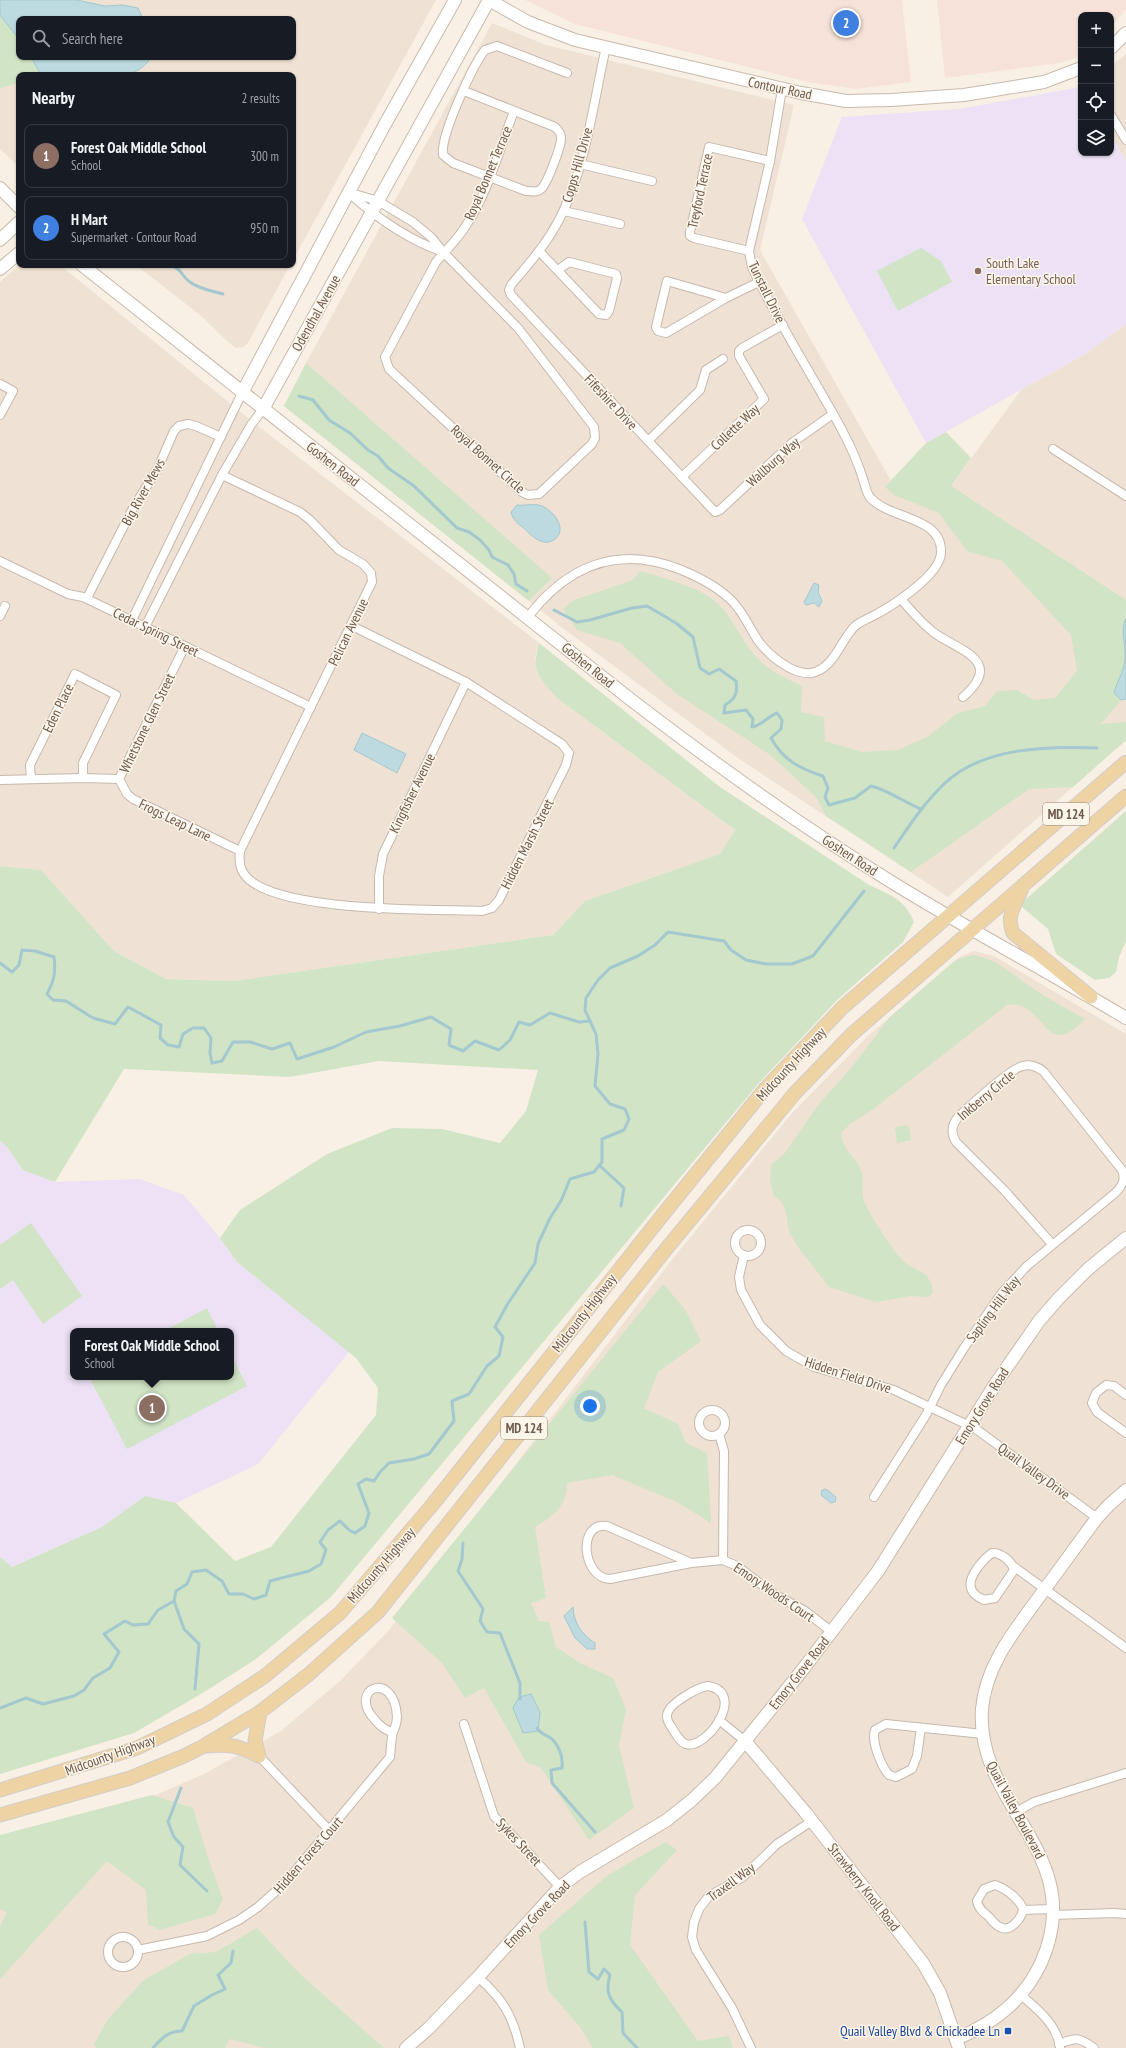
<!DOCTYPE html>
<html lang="en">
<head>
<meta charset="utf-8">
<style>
  body { margin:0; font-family:"PT Sans Narrow",sans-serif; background:#242831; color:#f1f3f6 }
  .controls { position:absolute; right:12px; top:12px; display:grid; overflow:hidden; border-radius:8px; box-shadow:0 1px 3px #0004 }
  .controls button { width:36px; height:36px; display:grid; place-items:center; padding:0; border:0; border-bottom:1px solid #363941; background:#171b24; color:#f1f3f6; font:20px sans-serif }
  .you { position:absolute; left:590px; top:1406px; width:14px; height:14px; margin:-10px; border:3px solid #fff; border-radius:50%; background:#1a73e8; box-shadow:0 0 0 6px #1a73e833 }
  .badge { display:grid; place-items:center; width:26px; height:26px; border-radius:50%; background:#d2745a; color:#fff; font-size:13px; font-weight:700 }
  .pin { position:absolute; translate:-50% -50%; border:2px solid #fff; box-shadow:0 1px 4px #0006 }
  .popup { position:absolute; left:70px; top:1328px; width:164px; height:52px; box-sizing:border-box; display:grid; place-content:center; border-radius:8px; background:#171b24; filter:drop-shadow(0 1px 3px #0005); font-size:13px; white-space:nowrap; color:#9ea1a6 }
  .popup b { font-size:15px; color:#f1f3f6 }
  .popup::after { content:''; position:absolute; left:50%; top:100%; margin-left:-8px; border:8px solid transparent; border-top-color:#171b24 }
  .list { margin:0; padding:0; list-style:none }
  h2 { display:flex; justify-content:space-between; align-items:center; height:52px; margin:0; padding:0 16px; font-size:17px }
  h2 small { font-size:13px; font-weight:400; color:#9ea1a6 }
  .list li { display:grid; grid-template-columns:26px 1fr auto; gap:12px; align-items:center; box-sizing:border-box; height:64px; margin:0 8px 8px; padding:0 8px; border:1px solid #363941; border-radius:8px }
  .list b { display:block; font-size:15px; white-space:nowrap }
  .list p { margin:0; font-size:13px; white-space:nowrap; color:#9ea1a6 }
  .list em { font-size:13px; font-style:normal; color:#9ea1a6 }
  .icon { flex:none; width:22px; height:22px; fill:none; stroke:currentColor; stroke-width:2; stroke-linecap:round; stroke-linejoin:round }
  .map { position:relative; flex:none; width:1126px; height:2048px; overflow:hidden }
  .search { position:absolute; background:#171b24; box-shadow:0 1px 3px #0004; left:16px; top:16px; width:280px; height:44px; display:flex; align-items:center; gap:10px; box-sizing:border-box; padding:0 14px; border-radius:8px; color:#9ea1a6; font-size:15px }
  .panel { position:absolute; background:#171b24; box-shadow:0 1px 3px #0004; left:16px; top:72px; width:280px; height:196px; border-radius:8px }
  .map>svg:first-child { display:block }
</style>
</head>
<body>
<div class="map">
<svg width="1126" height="2048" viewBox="0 0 1126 2048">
  <rect width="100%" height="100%" fill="#f8f0e4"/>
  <!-- residential -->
  <g fill="#efe2d4" fill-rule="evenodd">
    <path d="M0,0H436L293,260V75H19V167L0,149ZM19,19H293V57H19Z"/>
    <polygon points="492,23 546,45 794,105 760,250 895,488 938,504 1021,390 1085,354 1126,324 1126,740 948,897 738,758 564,629 284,406 306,363"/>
    <polygon points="1126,54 1126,160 1111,136 1111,66"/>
    <polygon points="19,265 60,265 253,422 539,643 535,657 557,698 735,830 720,854 585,901 553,935 234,981 166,979 114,951 41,870 0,866 0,282"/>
    <polygon points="136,265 290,265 248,343 243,347 236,348 229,343 200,315"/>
    <polygon points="974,951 994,956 1126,1034 1126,2048 0,2048 0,1841 119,1811 204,1774 281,1731 341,1680 389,1630 670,1262 792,1113 868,1036 959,957"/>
  </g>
  <!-- commercial -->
  <g fill="#f7e2d9">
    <polygon points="525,0 902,0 911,82 856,89 808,82 575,24"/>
    <polygon points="937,0 1126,0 1126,9 1111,28 1111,15 1081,15 1081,56 1060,63 945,78"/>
  </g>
  <!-- education -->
  <g fill="#ede1f5" fill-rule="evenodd">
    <polygon points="1081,87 1081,153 1111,153 1111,136 1126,160 1126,324 1085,354 926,443 802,219 842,117 959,109"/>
    <path d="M0,1141L7,1147L23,1170L55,1182L140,1179L184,1195L220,1238L237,1262L349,1352L258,1464L176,1503L145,1496L102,1527L12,1567L0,1557ZM73,1331H231V1377H73Z"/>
  </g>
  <!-- green -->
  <g fill="#d1e4c5">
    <polygon points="0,15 19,39 19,57 31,57 41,75 19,75 19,83 0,88"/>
    <polygon points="921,248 941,261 952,282 898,311 877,271"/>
    <polygon points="306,363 552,578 529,601 284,406"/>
    <path d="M946,432L971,458L951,486L1126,600C1126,611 1125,620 1124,631C1123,641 1126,651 1124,662C1122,675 1115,684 1117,697L1121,700L1101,724L1126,722V740L1073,787L1029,789L911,872L826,816L816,797L769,754L677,694L620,643L577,630L563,609L574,600L633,580L640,571C661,577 700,587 716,602C732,616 739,636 752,652C765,669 783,677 802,686L801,712L824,717L825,741L862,752L898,750L927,737L958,713L985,706L997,691L1017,690L1034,700L1055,698L1077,671L1071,635L1002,561L967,551L939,513L894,495L885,487L926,443Z"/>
    <path d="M539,643L720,787L869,885C889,894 906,900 914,922L903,942L838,999L758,1084L331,1597L256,1659L206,1691L134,1733L0,1774V1557L12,1567L102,1527L145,1496L176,1503L235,1561L271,1547L376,1415L378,1388L356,1358L237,1262L220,1238L240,1210L327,1154L392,1128L442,1129L500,1143L526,1111L538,1070L379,1061L290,1077L124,1069L55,1182L23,1170L7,1147L0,1141V866L41,870L114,951L166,979L234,981L553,935L585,901L720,854L735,830L557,698C539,676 531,674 539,643Z"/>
    <polygon points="1126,811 1126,941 1119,957 1116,972 1109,978 1095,980 1056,954 1048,929 1021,906 1025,900"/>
    <path d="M973,955C997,958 1016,978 1037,991C1052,1001 1069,1010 1085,1019C1048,1058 1047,1014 1019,1005C1016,1004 1010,1005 1007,1005L872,1110L850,1124L841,1133C842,1149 854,1155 860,1168C865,1178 861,1188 863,1198C865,1208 893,1250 900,1258C912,1272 931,1268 933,1292L929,1297L910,1296L876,1302L829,1287L798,1247L789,1232L786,1212L782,1202L774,1196L770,1181L771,1165L785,1153L819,1104L852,1067L890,1017L952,963L959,959Z"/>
    <polygon points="907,1125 909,1127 911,1140 897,1143 895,1127"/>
    <polygon points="31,1223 82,1296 43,1324 13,1280 0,1289 0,1245"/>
    <path d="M663,1284L685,1309L701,1341L658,1372L644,1408L678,1424L686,1443L707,1453L711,1523L677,1502L612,1475L567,1483C568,1505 552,1517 535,1527L546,1598L531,1603L539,1621L549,1622L556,1647L580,1663L613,1678L626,1709L619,1746L634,1808L589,1840L541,1768L526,1762L484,1688L465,1698L442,1663L392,1618Z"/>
    <polygon points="207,1308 218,1331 164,1331"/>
    <polygon points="231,1355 247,1386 127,1449 89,1377 231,1377"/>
    <polygon points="152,1795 193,1808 209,1861 223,1899 215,1914 160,1930 148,1924 146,1890 107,1861 0,1979 0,1927 7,1912 0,1909 0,1835"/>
    <polygon points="666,1842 677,1850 635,1895 630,1945 698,2041 729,2036 733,2048 593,2048 580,2027 548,1990 539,1935 608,1875"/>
    <polygon points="257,1928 300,1974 384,2048 265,2048 230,2039 225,2048 97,2048 94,2044 108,2019 144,1980 190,1954 216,1952"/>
  </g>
  <!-- water -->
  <g fill="#bcdadf" stroke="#a3c8cf">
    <polygon points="0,0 77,0 105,6 122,5 138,8 143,19 19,19 19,39 0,15"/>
    <polygon points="31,57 149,57 148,62 140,69 128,75 41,75"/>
    <path d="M517,505C525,506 534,503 542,506C554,511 570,531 552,541C549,542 547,543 544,542C537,541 531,535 526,530C519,524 513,521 511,512Z"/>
    <polygon points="814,583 819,585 818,592 822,601 819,607 814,603 806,605 804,602"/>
    <path d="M1126,618V699L1121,700L1114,693C1117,681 1124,671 1125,659C1126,646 1120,629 1126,618Z"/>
    <polygon points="362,733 406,754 397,773 354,750"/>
    <polygon points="826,1489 836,1497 835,1502 831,1503 821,1495 822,1490"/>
    <path d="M573,1607C574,1623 581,1634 595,1643V1649H587L575,1638L564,1616Z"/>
    <polygon points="531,1694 540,1712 538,1731 523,1733 513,1708 519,1697"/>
  </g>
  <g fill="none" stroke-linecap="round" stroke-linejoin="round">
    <!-- stream -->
    <g stroke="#a3c8cf" stroke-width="3">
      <path d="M171,265C181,268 182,277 190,282C199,289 212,291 223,294"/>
      <polyline points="299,396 313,400 329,420 350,433 368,450 378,456 388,468 414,486 457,528 469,532 480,540 489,550 492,557 508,565 514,574 516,584 527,591"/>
      <path d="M554,610L577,622L590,620L632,608L647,606L676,623L693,637L700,668L709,674L719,669L736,681C738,694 735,699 725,705L724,713L746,710L753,719L752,727C761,726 767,717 777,713L782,720L781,729L771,738C783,760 800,769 823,776L828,788L825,797L829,805L855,798L871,786C888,790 904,802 921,809"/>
      <path d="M894,848C909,826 924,803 944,784C982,747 1048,746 1097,748"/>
      <path d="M0,963L12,972L19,965L22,950L35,951L54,957C56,972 54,981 47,994L53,1000L66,1001L93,1018L115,1024L128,1007L161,1025L160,1038L168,1045L179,1047L183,1034L193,1028H204L211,1038L210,1053L212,1063L222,1061L233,1042H250L272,1049L290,1043L297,1059L334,1047L366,1032L400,1026L431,1017L451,1029L449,1045L463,1051L475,1041L499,1050L510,1040L519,1022L530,1025L550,1013L579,1022L590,1021"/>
      <polyline points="599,1165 624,1188 621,1206"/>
      <polyline points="463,1543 462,1559 458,1571 483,1609 480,1621 487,1632 500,1633 520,1683 520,1699"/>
      <polyline points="174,1601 184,1629 199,1644 195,1689"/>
      <polyline points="0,1708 26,1698 43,1704 74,1696 84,1690 93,1678 110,1668 119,1652 104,1634 125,1621 133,1625 148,1624 158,1610 174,1601 176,1591 187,1584 192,1572 206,1570 222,1581 229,1594 243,1594 254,1599 266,1595 270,1581 309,1571 321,1564 326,1550 320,1542 328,1530 340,1521 349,1530 355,1533 365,1526 369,1513 358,1484 366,1479 374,1481 380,1472 389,1463 414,1459 429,1454 454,1421 452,1401 469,1394 487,1366 499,1356 503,1337 495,1327 507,1305 535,1263 538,1244 550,1218 561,1201 570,1179 594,1172 602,1162 602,1139 624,1130 629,1119 625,1109 610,1104 595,1086 598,1054 596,1034 585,1010 586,998 598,980 610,968 638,956 655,945 668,932 724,941 731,950 746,960 766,964 792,964 813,956 864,891"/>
      <path d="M537,1728C541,1735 548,1735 553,1740C560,1748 563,1758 562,1768L551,1770L552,1783L595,1832"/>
      <polyline points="181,1788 168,1822 174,1837 183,1847 180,1865 207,1891"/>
      <path d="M585,1922L589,1972L598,1979L604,1969L610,1975C605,1992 609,2000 622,2012L623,2033L637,2048"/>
      <path d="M153,2048C162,2038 168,2031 182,2031L194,2006L212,1995L225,1989L218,1975L231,1963L233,1951"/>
    </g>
    <defs>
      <g id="street">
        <path d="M606,47C592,108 585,179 552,232C541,251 525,268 511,285L509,290L511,295L715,512L720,510L792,443L833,414"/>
        <path d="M464,91L555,127C558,130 561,133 561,137C562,145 547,184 541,189C537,193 532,191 526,191L453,163L443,155C440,136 473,65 485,50L497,46L567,73"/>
        <polyline points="1111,115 1126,140"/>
        <polyline points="580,164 652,181"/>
        <path d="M348,192L378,201L413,222L431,237L444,253L518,328L594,427L595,438L592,444L539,494L528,495L522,492L389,369L385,357L436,262C446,250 459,238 467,224C487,195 501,145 514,111"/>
        <path d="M350,194C377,218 409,240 443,252"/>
        <polyline points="564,211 620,224"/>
        <polyline points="539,251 599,314 606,315 609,311 617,278 616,274 569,262 558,270"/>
        <polyline points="749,251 694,238 690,236 690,232 709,147 770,161"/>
        <polyline points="726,298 667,281 656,327 658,331 666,333 726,298 759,282"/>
        <polyline points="0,384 13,391 0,415"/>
        <polyline points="648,441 700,390 706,370 723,359"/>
        <polyline points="1053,449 1126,496"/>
        <path d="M222,475L300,512L310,520L339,550L363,564L371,573L372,582L240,851C239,859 239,867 244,874C271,913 435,909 482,911L492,908L499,900L566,765L569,753L562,744L466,682L352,626"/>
        <polyline points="682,477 764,399 739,356 739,351 742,348 783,325"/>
        <polyline points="0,561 68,594 83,597 311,707"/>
        <polyline points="87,598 132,510 158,468 174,431 179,426 188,424 196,426 221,437"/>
        <path d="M901,599C911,611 921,622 933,632C957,650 1006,660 963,697"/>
        <polyline points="0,616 5,606"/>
        <path d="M528,617C567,566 617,545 679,569C699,577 717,586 732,601C744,613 750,629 759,642C769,655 792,675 811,673C834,669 840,641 855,626C860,622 865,620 871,617C889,608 940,576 941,553C943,515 887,520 869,496C866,491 865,485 863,479C858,463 850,445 842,430C813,376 778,323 752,267L749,251L770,161L782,89"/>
        <polyline points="132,620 242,393"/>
        <polyline points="145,627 222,475 251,425 263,409"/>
        <polyline points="31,779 30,765 75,674 116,695 83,763 83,778"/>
        <polyline points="119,779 127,794 133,799 240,851"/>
        <polyline points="0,780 83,778 119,779 185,646"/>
        <polyline points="379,909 379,876 383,854 466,682"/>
        <circle cx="748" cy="1243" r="13"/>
        <polyline points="744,1255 739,1277 741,1290 760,1325 786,1351 814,1367 894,1390 976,1429 1097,1518"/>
        <polyline points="1126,1395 1114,1386 1106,1385 1096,1393 1092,1403 1097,1412 1126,1433"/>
        <circle cx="712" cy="1423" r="13"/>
        <polyline points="719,1434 724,1451 723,1560"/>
        <path d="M874,1497L926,1415L941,1385L964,1348L1001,1294L1027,1266L1114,1194C1122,1187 1126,1180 1122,1170L1044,1072C1039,1067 1030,1064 1023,1066C1010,1068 971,1105 959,1116C952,1124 950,1132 956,1142L1005,1191L1052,1244"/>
        <path d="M992,1553C1000,1552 1012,1561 1014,1570L995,1598L984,1600C966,1592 968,1581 978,1567C982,1562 986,1557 992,1553Z"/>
        <path d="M691,1563L607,1526C577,1521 582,1578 610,1579L691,1563L723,1560L737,1566L774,1594L805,1611L832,1632"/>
        <polyline points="1013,1566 1126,1648"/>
        <path d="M708,1686C748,1693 706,1750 686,1744C680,1742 677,1736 674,1731C671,1726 666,1721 667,1715C668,1704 698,1687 708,1686Z"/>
        <polyline points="719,1720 745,1741"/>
        <polyline points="464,1724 494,1816 560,1887"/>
        <path d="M921,1728L917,1756L912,1769L896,1777L889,1775C881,1766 871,1741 875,1730L886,1724L983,1734"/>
        <polyline points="259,1756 329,1830"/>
        <polyline points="1016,1812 1034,1802 1126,1773"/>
        <path d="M1023,1910C1021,1900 1005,1888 995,1885L984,1889L977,1901C978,1908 983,1912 988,1916C992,1920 995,1925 1000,1927C1010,1933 1021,1919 1023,1910L1052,1909"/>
        <polyline points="1052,1915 1114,1913 1126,1914"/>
        <circle cx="123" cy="1952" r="15"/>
        <path d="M138,1950L207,1936L239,1920L258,1907L285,1883L390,1757C391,1749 391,1739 393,1732C395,1727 397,1724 397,1717C395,1669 346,1688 375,1720C380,1726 385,1731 393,1732"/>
        <path d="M478,1977C503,1999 513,2016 520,2048"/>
        <path d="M1021,1995C1037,2009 1058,2025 1060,2048"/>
        <path d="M1059,2044C1076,2037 1079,2037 1094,2048"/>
        <polyline points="751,2048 732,2008 696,1950 692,1937 694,1922 699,1909 709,1896 743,1877 777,1844 812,1821"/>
      </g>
      <g id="secondary">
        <polyline points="489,0 528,22 575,40 801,93 846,101 891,100 964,95 1044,82 1081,68"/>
        <polyline points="1111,48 1126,33"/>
        <polyline points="0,188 19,207"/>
        <polyline points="0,240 19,222"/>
        <path d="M82,265L630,699C716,765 805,829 898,886C973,932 1051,973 1126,1018"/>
        <polyline points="0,269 19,253"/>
        <polyline points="242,393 384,126 455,0"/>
        <polyline points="263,409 489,0"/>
        <polyline points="745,1741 805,1812 923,1963 940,1993 959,2048"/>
        <path d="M956,2039C994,2023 1023,2001 1041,1963C1090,1854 975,1807 982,1709C986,1662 1018,1627 1044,1590C1062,1566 1079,1542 1097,1518L1109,1505L1126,1490"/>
        <polyline points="406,2048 429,2028 478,1977 560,1887 580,1872 667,1820 692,1800 715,1778 800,1673 878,1571 996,1383 1039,1321 1058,1299 1088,1269 1126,1238"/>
      </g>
      <g id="primary">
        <path d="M1021,891C1014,906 1006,917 1013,933L1091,997"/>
        <path d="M206,1746C229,1744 238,1745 259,1756"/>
        <polyline points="259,1756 255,1741 260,1712"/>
        <polyline points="0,1790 137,1748 207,1714 265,1676 340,1613 433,1504 669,1207 765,1089 842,1008 1126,762"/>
        <polyline points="0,1815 130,1778 184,1756 202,1747 260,1712 308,1675 378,1612 667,1248 795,1093 852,1034 1126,796"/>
      </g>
    </defs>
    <!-- street casing -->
    <use href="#street" stroke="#c7b8ac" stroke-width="10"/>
    <!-- secondary casing -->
    <use href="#secondary" stroke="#cab9ab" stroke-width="14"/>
    <!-- primary casing -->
    <use href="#primary" stroke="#d3cdca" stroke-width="15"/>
    <!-- street -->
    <use href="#street" stroke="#fff" stroke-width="8"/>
    <!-- secondary -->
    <use href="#secondary" stroke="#fff" stroke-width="12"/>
    <!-- primary -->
    <use href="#primary" stroke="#eed3a5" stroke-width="13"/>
  </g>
  <!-- markers -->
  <circle fill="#8d6e63" stroke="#fcf5ea" stroke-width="1.5" cx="978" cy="271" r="4"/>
  <rect fill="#1a4fb4" stroke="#fcf5ea" stroke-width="1.5" x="1004" y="2027" width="8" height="8" rx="2"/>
  <g text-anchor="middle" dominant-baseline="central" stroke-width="3" stroke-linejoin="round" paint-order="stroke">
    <!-- shield labels -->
    <g fill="#fcf5ea" stroke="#98887c" stroke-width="1">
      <rect x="1043" y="803" width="46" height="22" rx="3"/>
      <rect x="501" y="1417" width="46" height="22" rx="3"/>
    </g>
    <g font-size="13" font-weight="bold" fill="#6d594d">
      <text x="1066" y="814">MD 124</text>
      <text x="524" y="1428">MD 124</text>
    </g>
    <!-- street labels -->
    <g font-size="14" fill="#6d594d" stroke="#fcf5ea">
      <text transform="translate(780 88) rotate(12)">Contour Road</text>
      <text transform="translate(577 165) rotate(-74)">Copps Hill Drive</text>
      <text transform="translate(488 173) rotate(-67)">Royal Bonnet Terrace</text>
      <text transform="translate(700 191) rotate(-78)">Treyford Terrace</text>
      <text transform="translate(767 292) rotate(64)">Tunstall Drive</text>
      <text transform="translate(316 313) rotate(-61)">Odendhal Avenue</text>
      <text transform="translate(611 402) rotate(47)">Fifeshire Drive</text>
      <text transform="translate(735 427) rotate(-43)">Collette Way</text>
      <text transform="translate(488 459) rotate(42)">Royal Bonnet Circle</text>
      <text transform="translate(773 462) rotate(-42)">Wallburg Way</text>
      <text transform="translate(333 464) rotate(38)">Goshen Road</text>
      <text transform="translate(143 492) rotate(-61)">Big River Mews</text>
      <text transform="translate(156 632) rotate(26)">Cedar Spring Street</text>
      <text transform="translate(348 632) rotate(-64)">Pelican Avenue</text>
      <text transform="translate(588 665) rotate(39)">Goshen Road</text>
      <text transform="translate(58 708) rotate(-64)">Eden Place</text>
      <text transform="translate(147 723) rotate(-64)">Whetstone Glen Street</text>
      <text transform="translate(412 793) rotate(-64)">Kingfisher Avenue</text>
      <text transform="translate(175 820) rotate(26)">Frogs Leap Lane</text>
      <text transform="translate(527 844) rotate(-63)">Hidden Marsh Street</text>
      <text transform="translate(850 855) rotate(33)">Goshen Road</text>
      <text transform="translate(791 1064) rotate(-47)">Midcounty Highway</text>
      <text transform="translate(986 1095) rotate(-40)">Inkberry Circle</text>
      <text transform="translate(993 1309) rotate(-53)">Sapling Hill Way</text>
      <text transform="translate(584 1313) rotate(-52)">Midcounty Highway</text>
      <text transform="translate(848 1375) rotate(18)">Hidden Field Drive</text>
      <text transform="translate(982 1406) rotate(-58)">Emory Grove Road</text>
      <text transform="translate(1034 1471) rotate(36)">Quail Valley Drive</text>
      <text transform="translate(381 1565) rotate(-49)">Midcounty Highway</text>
      <text transform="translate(774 1592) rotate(34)">Emory Woods Court</text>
      <text transform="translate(799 1673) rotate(-52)">Emory Grove Road</text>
      <text transform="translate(110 1755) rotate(-20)">Midcounty Highway</text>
      <text transform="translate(1016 1810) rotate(62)">Quail Valley Boulevard</text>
      <text transform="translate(519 1842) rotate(47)">Sykes Street</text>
      <text transform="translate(308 1855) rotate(-49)">Hidden Forest Court</text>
      <text transform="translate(731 1882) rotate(-36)">Traxell Way</text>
      <text transform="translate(864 1887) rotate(52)">Strawberry Knoll Road</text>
      <text transform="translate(537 1914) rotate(-46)">Emory Grove Road</text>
    </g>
    <!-- education labels -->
    <g font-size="14" fill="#785e54" stroke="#fcf5ea" text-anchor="start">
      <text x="986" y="263">South Lake<tspan x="986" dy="16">Elementary School</tspan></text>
    </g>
    <!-- transit labels -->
    <g font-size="14" fill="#164399" stroke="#fcf5ea" text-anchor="end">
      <text x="1000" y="2031">Quail Valley Blvd &amp; Chickadee Ln</text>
    </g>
  </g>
</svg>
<div class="controls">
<button>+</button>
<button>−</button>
<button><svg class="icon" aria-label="locate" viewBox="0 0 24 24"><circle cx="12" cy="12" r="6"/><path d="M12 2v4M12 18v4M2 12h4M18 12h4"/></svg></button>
<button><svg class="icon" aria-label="layers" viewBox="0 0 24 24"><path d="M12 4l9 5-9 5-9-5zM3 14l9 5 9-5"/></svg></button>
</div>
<div class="you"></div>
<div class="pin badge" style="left:152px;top:1408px;background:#8d6e63">1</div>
<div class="popup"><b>Forest Oak Middle School</b>School</div>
<div class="pin badge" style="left:846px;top:23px;background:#3f7fe0">2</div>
<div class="search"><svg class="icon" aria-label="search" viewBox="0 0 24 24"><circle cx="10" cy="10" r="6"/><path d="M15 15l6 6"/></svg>Search here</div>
<section class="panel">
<h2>Nearby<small>2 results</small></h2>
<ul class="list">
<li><span class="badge" style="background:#8d6e63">1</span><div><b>Forest Oak Middle School</b><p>School</p></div><em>300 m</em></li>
<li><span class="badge" style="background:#3f7fe0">2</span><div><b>H Mart</b><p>Supermarket · Contour Road</p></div><em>950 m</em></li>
</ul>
</section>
</div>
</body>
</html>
